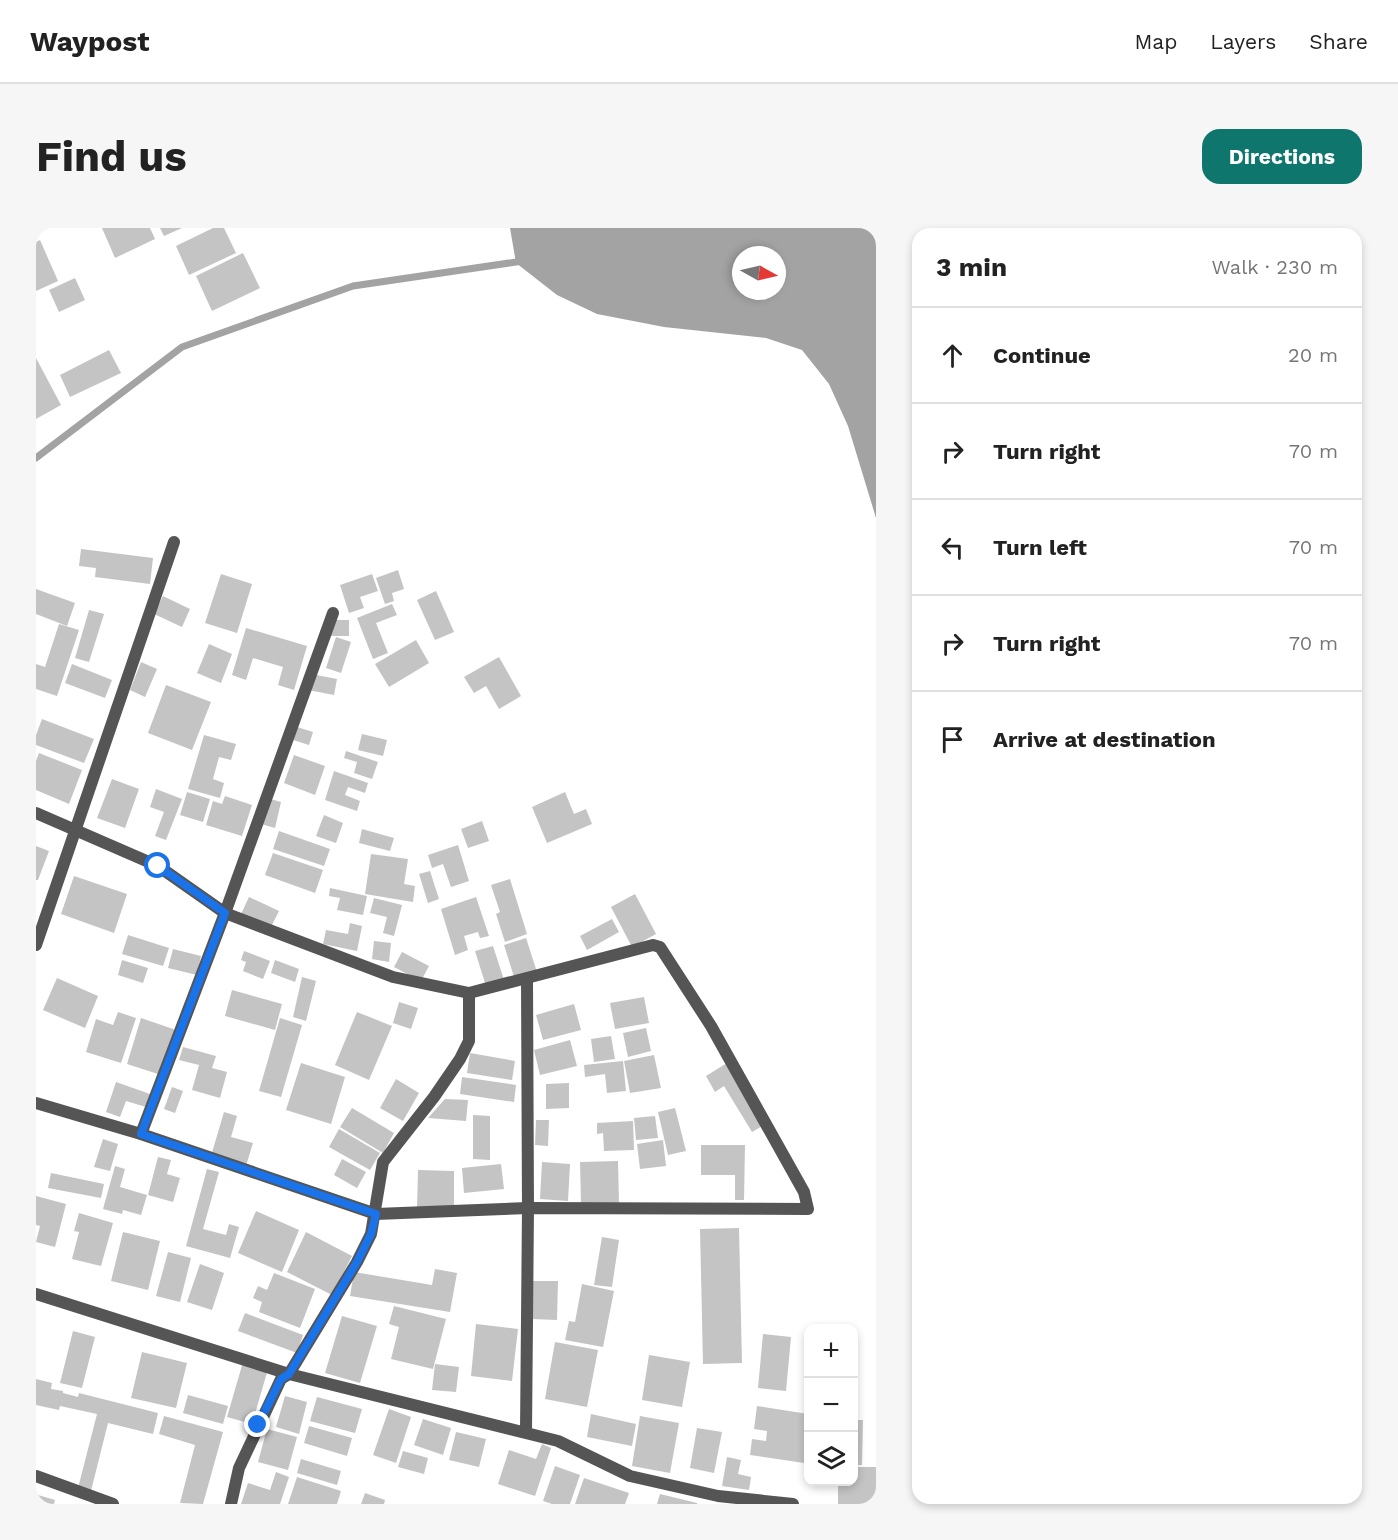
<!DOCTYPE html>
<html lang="en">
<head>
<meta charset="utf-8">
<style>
  body { margin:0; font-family:"Work Sans",sans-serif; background:#f6f6f6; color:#222 }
  .controls { position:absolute; right:18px; bottom:18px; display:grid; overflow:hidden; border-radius:12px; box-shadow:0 3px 9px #0003 }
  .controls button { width:54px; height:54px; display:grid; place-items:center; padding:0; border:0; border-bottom:2px solid #e0e0e0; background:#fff; color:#222; font:30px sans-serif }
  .compass { position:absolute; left:696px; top:18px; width:54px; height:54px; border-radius:50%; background:#fff; box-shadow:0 3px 9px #0003; rotate:98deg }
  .stop { position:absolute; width:18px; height:18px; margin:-14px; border:4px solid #1a73e8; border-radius:50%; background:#fff }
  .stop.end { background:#1a73e8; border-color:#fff; box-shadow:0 2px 6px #0008 }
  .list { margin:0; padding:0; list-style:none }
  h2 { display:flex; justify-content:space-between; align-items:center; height:78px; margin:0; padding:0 24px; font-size:26px }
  h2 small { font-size:20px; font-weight:400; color:#767676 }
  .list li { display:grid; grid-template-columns:39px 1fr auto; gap:18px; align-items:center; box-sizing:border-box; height:96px; padding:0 24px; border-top:2px solid #e0e0e0 }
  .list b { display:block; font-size:22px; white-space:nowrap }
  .list em { font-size:20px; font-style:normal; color:#767676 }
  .icon { flex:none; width:33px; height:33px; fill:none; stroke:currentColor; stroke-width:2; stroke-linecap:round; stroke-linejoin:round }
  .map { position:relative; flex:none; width:840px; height:1276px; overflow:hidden; border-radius:18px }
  header { display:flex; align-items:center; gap:36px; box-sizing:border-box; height:84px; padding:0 30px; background:#fff; border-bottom:2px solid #e0e0e0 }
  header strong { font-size:28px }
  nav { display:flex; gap:33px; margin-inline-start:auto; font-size:21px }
  .intro { display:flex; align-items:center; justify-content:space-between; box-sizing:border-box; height:144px; padding:0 36px }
  h1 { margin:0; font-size:42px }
  .button { padding:15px 27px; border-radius:18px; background:#0f766e; color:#fff; font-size:21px; font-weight:700 }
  main { display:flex; gap:36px; padding:0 36px }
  aside { flex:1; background:#fff; border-radius:18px; box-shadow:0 3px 9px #0003 }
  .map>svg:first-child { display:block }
</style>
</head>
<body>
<header>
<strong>Waypost</strong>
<nav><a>Map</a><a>Layers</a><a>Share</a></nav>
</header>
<div class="intro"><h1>Find us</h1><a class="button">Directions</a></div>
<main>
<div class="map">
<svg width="840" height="1276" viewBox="0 0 840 1276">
  <rect width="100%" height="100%" fill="#fff"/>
  <!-- water -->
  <path fill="#a3a3a3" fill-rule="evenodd" d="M474,0H840V290L812,198L793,156L766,122L730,110L628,99L561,86L521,67L480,35ZM705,27H741V63H705Z"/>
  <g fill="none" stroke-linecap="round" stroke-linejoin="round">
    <!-- stream -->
    <polyline stroke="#a3a3a3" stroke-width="7" points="0,230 146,119 317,58 487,33"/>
  </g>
  <!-- building -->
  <g fill="#c4c4c4">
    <polygon points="66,0 114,0 119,11 79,30"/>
    <polygon points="124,0 146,0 128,8"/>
    <polygon points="177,0 188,0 200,25 153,47 140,18"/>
    <polygon points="4,12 22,53 0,63 0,14"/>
    <polygon points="207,25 224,60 176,83 160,48"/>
    <polygon points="39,50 49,72 23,84 13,62"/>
    <polygon points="73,122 85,145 34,169 24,147"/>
    <polygon points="0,130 25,177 0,191"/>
    <polygon points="45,321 117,330 114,356 59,349 60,340 43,338"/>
    <polygon points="362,342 368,361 356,365 358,373 349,376 340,350"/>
    <polygon points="185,346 216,356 201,405 169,395"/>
    <polygon points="336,346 342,363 324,369 328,380 313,385 304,357"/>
    <polygon points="0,361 39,375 31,398 0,386"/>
    <polygon points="400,363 418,404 399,412 381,372"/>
    <polygon points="127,368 154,381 146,399 118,386"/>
    <polygon points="356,376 361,387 340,395 352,425 337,431 321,390"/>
    <polygon points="53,382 68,386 53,434 39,430"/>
    <rect x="295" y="392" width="18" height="16"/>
    <polygon points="23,396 43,402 21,468 0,461 0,436 9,439"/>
    <polygon points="210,400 271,418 258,462 242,457 247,439 217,430 210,452 196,447"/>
    <polygon points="300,409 315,414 305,445 290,440"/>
    <polygon points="380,412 393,435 353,459 339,436"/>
    <polygon points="173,416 196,426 185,455 161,445"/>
    <polygon points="463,429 485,468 463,481 450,458 438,465 428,449"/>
    <polygon points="105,434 121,441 109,469 94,462"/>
    <polygon points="36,436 76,452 69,470 29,455"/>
    <polygon points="275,446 301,451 298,467 272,462"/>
    <polygon points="130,457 175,474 156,522 112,505"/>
    <polygon points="6,491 58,511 48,535 0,517 0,507"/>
    <polygon points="261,499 277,504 273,517 257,512"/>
    <polygon points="326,506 351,512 347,528 322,522"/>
    <polygon points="168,507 200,516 195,532 183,529 177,551 188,555 184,570 152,561"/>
    <polygon points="310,523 342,534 336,551 318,545 321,534 308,530"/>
    <polygon points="3,525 46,542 33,576 0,562 0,533"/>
    <polygon points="258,527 289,538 279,567 248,555"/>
    <polygon points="298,543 332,555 329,565 312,559 309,567 324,573 321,583 289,572"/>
    <polygon points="76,551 103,561 89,600 61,590"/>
    <polygon points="120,561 146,571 130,612 119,608 128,584 114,579"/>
    <polygon points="151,564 174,571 167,594 144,587"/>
    <polygon points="529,564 538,586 550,581 556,596 511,615 496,579"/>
    <polygon points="189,568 216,577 206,608 170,597 177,573 186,576"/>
    <polygon points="231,570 245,574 239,600 225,596"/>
    <polygon points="288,587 307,595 300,615 280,608"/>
    <polygon points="446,593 453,613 432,620 425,601"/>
    <polygon points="326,601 358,610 354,623 323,615"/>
    <polygon points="243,603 294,621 288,638 237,621"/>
    <polygon points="422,617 433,653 415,659 407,636 396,640 392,627"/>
    <polygon points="0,618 13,623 2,652 0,652"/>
    <polygon points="237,625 287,642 279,665 229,647"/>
    <polygon points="335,626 372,631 368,656 379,658 377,674 329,666"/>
    <polygon points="394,643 403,671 392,675 383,646"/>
    <polygon points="38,648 91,666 78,705 25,686"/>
    <polygon points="474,651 491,706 469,714 460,686 464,684 455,657"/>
    <polygon points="294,660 331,668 327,687 301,682 304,670 293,668"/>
    <polygon points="599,666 620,706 596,719 575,679"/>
    <polygon points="213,669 243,683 235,699 205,686"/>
    <polygon points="440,669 453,708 444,710 442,704 428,708 432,722 419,727 405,681"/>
    <polygon points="338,670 366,677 358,708 347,705 351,689 334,685"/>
    <polygon points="576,691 583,704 551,722 544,708"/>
    <polygon points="314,695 326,698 321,723 287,716 290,702 312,706"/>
    <polygon points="92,707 133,720 127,738 86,726"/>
    <polygon points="490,710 501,744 479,752 468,717"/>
    <polygon points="338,713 355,715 353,734 336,731"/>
    <polygon points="457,718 468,752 450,758 439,723"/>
    <polygon points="137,721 165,728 161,747 132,740"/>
    <polygon points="208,723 234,733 227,751 207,743 210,734 205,732"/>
    <polygon points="366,724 393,738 385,753 358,739"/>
    <polygon points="86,732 112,740 107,755 82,747"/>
    <polygon points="239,732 263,741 259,754 235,745"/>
    <polygon points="266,749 280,753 270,793 257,789"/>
    <polygon points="21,750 62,768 49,800 7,782"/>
    <polygon points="196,762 246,776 239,802 189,788"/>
    <polygon points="608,769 613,795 579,801 574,775"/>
    <polygon points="363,774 382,780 375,801 357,795"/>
    <polygon points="538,776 545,802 507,812 500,787"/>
    <polygon points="82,784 100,790 85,835 50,824 60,791 77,797"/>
    <polygon points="321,784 356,798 333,852 299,837"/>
    <polygon points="105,790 140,802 125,847 91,836"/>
    <polygon points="244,790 266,797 245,869 223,863"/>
    <polygon points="610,800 615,823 592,829 587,805"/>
    <polygon points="575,808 579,831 558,834 555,811"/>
    <polygon points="534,812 541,838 504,847 498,822"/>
    <polygon points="147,819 180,828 176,840 191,844 184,870 156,862 163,837 143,832"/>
    <polygon points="434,825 479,833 476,852 431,845"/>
    <polygon points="618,827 625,860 594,865 588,833"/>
    <polygon points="587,833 590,863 571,865 569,846 549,849 548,837"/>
    <polygon points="265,835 309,849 295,896 250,882"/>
    <polygon points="691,835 728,897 716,904 688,858 679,864 670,848"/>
    <polygon points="426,849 480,857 478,874 424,866"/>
    <polygon points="360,851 383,865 367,893 344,880"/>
    <polygon points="80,854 114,866 110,879 90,873 84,889 70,884"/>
    <polygon points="533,855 533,880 510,881 510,856"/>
    <polygon points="136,859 147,863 139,885 128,881"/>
    <polygon points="409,871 432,872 430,893 392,890"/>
    <polygon points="316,880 358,905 347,925 304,899"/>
    <polygon points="639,880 650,923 632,927 622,884"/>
    <polygon points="188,884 201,888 195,909 217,915 210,938 175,928"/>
    <polygon points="437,887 454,888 454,932 437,931"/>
    <polygon points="619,888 622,910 600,912 598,890"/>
    <polygon points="500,892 513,892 512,918 499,917"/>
    <polygon points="597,893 598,922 568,923 567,905 561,906 561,895"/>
    <polygon points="303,901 344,925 334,942 293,919"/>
    <polygon points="67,911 82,916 74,943 58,939"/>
    <polygon points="627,912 630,938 604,941 601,916"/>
    <polygon points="665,917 709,917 708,972 699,972 699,947 665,947"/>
    <polygon points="122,929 135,932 131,946 144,950 137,974 112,967"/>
    <polygon points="306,931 330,944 321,960 298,947"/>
    <polygon points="582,933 583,975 545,976 544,934"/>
    <polygon points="506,934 534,936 532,973 504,971"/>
    <polygon points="465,936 468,961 428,965 426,940"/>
    <polygon points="79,938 89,941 84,959 111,967 105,987 87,982 86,986 67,981"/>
    <polygon points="171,941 183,944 167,1001 190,1007 193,996 203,999 194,1030 150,1018"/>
    <polygon points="382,942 418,943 418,981 381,980"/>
    <polygon points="15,945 68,956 65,970 12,960"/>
    <polygon points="0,968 30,976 19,1019 0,1014 4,998 0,997"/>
    <polygon points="220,983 263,1002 246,1044 202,1025"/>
    <polygon points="43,985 77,995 65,1038 36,1031 43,1004 38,1003"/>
    <polygon points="703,1000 706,1135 667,1136 664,1001"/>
    <polygon points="87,1004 124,1013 112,1062 75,1053"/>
    <polygon points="270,1004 316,1028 296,1067 251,1044"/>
    <polygon points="566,1009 583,1012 576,1059 558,1057"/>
    <polygon points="132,1024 155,1030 144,1074 120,1068"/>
    <polygon points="164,1036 188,1045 176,1082 151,1074"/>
    <polygon points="399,1041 421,1045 414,1084 314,1068 318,1044 396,1057"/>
    <polygon points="238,1045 279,1061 264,1100 223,1084 226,1074 217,1070 222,1058 231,1062"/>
    <polygon points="497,1053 522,1053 521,1092 496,1091"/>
    <polygon points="546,1056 578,1063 567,1119 529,1112 533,1093 539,1094"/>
    <polygon points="358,1078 410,1091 397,1141 355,1131 363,1099 353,1096"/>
    <polygon points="209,1085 267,1107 261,1125 202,1103"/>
    <polygon points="306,1088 341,1098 324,1155 289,1145"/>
    <polygon points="440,1096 482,1101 476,1153 435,1148"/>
    <polygon points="37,1103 59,1109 46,1160 24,1155"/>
    <polygon points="727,1106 755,1109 750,1163 722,1160"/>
    <polygon points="519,1114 562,1122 551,1179 509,1171"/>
    <polygon points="106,1124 151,1135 140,1180 95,1170"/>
    <polygon points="613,1127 654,1134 646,1179 606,1172"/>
    <polygon points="207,1134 232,1141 216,1196 191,1189"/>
    <polygon points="399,1136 423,1139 420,1164 396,1162"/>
    <polygon points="0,1151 16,1155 15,1161 27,1163 27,1165 42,1169 43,1165 122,1185 117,1206 72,1195 55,1263 42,1260 61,1186 24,1178 23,1182 0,1177"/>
    <polygon points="152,1167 192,1178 187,1196 147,1185"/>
    <polygon points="249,1168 271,1174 263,1206 240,1199"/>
    <polygon points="281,1169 326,1181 319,1205 274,1193"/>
    <polygon points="721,1178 772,1186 772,1206 768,1235 714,1227 716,1211 730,1213 731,1203 718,1201"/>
    <polygon points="353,1181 375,1189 360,1235 337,1227"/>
    <polygon points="555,1186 600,1196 596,1218 551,1209"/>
    <polygon points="128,1188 187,1204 167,1276 144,1275 159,1217 123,1206"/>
    <polygon points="604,1188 643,1195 634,1245 596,1238"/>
    <polygon points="387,1191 415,1200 407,1227 378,1217"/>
    <polygon points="818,1192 827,1192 826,1237 818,1237"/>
    <polygon points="273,1198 316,1210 311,1228 268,1215"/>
    <polygon points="661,1200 686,1204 678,1245 654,1240"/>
    <polygon points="231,1201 261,1209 252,1242 222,1234"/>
    <polygon points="420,1204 450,1211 443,1239 413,1232"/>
    <polygon points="506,1216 515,1220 499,1268 462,1256 473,1222 500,1231"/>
    <polygon points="367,1223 392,1230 388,1246 362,1239"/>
    <polygon points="691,1229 705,1232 702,1246 715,1249 713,1262 686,1258"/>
    <polygon points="265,1231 305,1243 301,1257 261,1245"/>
    <polygon points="519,1238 544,1247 534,1276 516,1276 507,1273"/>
    <polygon points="818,1239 840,1239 840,1276 802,1276 802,1254 818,1254"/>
    <polygon points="240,1244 253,1249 244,1276 205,1276 212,1255 234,1262"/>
    <polygon points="261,1249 305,1263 301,1276 252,1276"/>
    <polygon points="548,1250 593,1265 589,1276 539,1276"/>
    <polygon points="329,1265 349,1272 348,1276 325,1276"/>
    <polygon points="624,1266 661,1275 661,1276 621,1276"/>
    <polygon points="2,1267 19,1272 18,1276 0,1276"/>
  </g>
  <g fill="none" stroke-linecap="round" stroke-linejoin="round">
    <!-- minor -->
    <g stroke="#555" stroke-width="12">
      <polyline points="0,585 122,638 189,685 357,749 433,765 617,717 624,719 675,798 768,964 772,981 492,980 340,986 105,906 0,875"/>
      <polyline points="0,717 138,314"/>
      <polyline points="105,906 189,685 297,385"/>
      <polyline points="0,1066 253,1146 522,1213 594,1248 682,1268 757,1276"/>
      <polyline points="490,1204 492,980 491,751"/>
      <polyline points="0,1248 77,1276"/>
      <polyline points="195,1276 203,1240 245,1151 253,1146 321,1034 335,1006 347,934 398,869 424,831 433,813 433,765"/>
    </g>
  </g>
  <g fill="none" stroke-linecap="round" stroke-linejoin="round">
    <!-- route -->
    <polyline stroke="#1a73e8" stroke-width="8" points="122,638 189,685 105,906 340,986 335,1006 321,1034 253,1146 245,1151 222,1197"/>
  </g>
</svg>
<div class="controls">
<button>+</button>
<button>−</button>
<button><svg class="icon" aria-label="layers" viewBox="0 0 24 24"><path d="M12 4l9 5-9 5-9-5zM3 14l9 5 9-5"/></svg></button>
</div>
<svg class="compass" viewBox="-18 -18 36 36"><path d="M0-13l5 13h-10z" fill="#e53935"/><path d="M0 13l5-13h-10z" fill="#767676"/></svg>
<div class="stop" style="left:122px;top:638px"></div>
<div class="stop end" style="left:222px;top:1197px"></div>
</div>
<aside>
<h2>3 min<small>Walk · 230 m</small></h2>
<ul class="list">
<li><svg class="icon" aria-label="ahead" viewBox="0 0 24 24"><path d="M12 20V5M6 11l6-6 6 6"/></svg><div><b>Continue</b></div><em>20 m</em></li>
<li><svg class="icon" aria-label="right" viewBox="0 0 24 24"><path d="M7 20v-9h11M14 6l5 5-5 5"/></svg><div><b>Turn right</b></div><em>70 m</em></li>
<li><svg class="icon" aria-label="left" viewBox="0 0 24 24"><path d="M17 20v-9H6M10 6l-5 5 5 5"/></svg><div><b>Turn left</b></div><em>70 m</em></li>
<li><svg class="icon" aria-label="right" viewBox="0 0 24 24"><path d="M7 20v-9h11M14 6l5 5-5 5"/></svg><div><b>Turn right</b></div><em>70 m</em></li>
<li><svg class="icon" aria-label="arrive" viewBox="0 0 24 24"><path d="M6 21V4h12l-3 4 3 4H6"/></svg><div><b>Arrive at destination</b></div></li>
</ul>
</aside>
</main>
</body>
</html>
